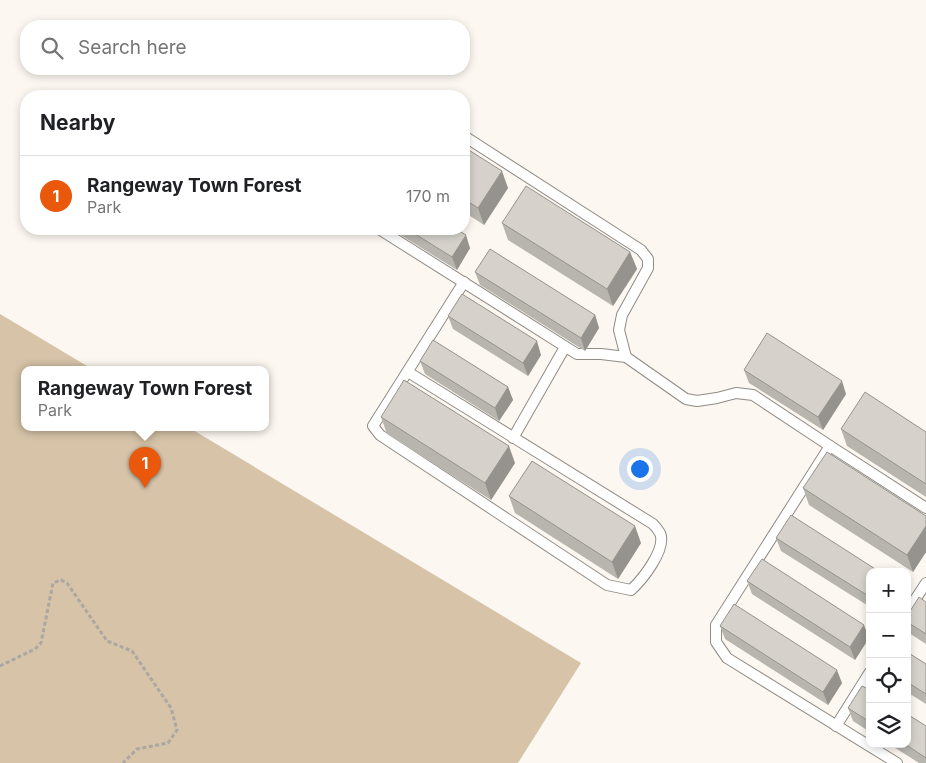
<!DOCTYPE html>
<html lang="en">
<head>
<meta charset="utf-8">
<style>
  body { margin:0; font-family:Inter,sans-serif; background:#f2f2f2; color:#202124 }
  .controls { position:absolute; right:15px; bottom:15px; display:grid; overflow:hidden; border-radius:10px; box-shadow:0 2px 8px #0003 }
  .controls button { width:45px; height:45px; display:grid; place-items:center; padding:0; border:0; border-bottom:1px solid #e0e0e0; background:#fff; color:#202124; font:25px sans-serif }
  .you { position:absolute; left:639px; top:468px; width:18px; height:18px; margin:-12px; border:4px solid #fff; border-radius:50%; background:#1a73e8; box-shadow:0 0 0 8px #1a73e833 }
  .badge { display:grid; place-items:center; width:32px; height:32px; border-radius:50%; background:#ea580c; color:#fff; font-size:16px; font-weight:700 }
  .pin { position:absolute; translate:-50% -41px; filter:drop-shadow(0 1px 2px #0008) }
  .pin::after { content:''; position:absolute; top:26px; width:18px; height:15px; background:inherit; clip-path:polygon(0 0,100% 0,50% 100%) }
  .popup { position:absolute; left:21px; top:366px; width:248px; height:65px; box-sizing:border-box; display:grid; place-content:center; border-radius:10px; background:#fff; filter:drop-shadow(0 1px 4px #0005); font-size:16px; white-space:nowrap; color:#757577 }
  .popup b { font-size:19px; color:#202124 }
  .popup::after { content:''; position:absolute; left:50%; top:100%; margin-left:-10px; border:10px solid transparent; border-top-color:#fff }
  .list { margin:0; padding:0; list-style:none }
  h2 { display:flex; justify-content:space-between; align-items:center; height:65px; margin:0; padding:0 20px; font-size:21px }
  h2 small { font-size:16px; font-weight:400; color:#757577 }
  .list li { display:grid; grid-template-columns:32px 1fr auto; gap:15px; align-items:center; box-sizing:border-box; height:80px; padding:0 20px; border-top:1px solid #e0e0e0 }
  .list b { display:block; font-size:19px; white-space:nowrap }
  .list p { margin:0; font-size:16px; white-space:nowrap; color:#757577 }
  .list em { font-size:16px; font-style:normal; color:#757577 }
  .icon { flex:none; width:28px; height:28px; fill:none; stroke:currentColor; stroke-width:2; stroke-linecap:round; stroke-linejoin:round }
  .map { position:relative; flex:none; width:926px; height:763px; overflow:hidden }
  .search { position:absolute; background:#fff; box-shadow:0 2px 8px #0003; left:20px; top:20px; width:450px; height:55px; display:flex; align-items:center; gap:12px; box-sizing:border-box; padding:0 18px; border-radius:20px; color:#757577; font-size:19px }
  .panel { position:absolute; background:#fff; box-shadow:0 2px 8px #0003; left:20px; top:90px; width:450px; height:145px; border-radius:20px }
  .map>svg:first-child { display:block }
</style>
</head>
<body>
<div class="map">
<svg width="926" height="763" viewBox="0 0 926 763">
  <rect width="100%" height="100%" fill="#fcf7f0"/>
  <!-- green -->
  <polygon fill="#d6c3a8" points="0,314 92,369 25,369 25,427 188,427 581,663 518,763 0,763"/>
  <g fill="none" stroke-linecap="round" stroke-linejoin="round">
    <defs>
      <g id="lane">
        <polyline points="464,136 641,250 648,259 648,268 622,315 619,330 626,357"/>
        <polyline points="379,229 577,354 601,354 626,357 686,399 697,401 717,398 736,393 753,395 830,446"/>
        <path d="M408,372L653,524C655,526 658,530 660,533C667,549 642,580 631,590L607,585L380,435L373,426L464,282"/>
        <polyline points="513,438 565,347"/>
        <polyline points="907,612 926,583"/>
        <polyline points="836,726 870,672"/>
        <polyline points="897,763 727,658 716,642 716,625 830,446 926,508"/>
      </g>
    </defs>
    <!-- lane casing -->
    <use href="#lane" stroke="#908b85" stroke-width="12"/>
    <!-- path -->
    <polyline stroke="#aba7a1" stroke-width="3" stroke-dasharray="4 2.5" stroke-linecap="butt" points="0,666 35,649 41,643 53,583 61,580 67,583 107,641 132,651 171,708 177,730 168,743 137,749 123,763"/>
    <!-- lane -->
    <use href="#lane" stroke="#fff" stroke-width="10"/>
  </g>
  <!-- wall -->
  <g fill="#b8b5af">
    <polygon points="464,147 508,188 484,225 464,212"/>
    <polygon points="502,223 630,252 637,269 613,306 508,240"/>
    <polygon points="391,229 456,229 470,248 457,270"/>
    <polygon points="475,272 595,315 599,328 585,351 480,285"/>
    <polygon points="448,316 541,355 528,376 453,329"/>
    <polygon points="420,361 508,387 513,400 499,421 425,374"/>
    <polygon points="744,370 846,394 823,430 749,383"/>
    <polygon points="381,417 515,463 491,500 387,434"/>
    <polygon points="841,429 926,432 926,497 847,446"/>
    <polygon points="803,488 926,516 926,552 913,572 809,505"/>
    <polygon points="509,496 641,543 618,579 515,513"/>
    <polygon points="776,538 870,572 870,607 781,551"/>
    <polygon points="747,581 869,638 855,660 752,594"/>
    <polygon points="926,602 926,644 909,633 907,627 907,616"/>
    <polygon points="720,626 842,683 828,705 725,639"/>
    <polygon points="907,652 926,664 926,704 907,692"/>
    <polygon points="870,690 870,732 853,721 848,708"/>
    <polygon points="926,726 926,763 919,763 889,744 907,744"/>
  </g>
  <!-- shaded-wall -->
  <g fill="#96938e">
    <polygon points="502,171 508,188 484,225 478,208"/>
    <polygon points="466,235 470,248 457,270 452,257"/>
    <polygon points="630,252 637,269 613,306 607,289"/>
    <polygon points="595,315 599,328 585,351 581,338"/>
    <polygon points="537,341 541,355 528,376 523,363"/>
    <polygon points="842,381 846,394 823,430 818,417"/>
    <polygon points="508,387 513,400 499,421 495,408"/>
    <polygon points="509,446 515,463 491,500 485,483"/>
    <polygon points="635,526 641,543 618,579 612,562"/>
    <polygon points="926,526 926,552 913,572 907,555"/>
    <polygon points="864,625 869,638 855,660 850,647"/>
    <polygon points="837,670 842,683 828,705 823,692"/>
  </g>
  <!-- building -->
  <g fill="#d6d2cb" stroke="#96938e">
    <polygon points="464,147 502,171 478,208 464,199"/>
    <polygon points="526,186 630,252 607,289 502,223"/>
    <polygon points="407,229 456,229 466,235 452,257"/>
    <polygon points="490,249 595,315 581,338 475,272"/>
    <polygon points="462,294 537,341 523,363 448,316"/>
    <polygon points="767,333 842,381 818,417 744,370"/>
    <polygon points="433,340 508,387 495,408 420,361"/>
    <polygon points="404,380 509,446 485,483 381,417"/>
    <polygon points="865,392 926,432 926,484 841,429"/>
    <polygon points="827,452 926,516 926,526 907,555 803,488"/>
    <polygon points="532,461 635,526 612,562 509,496"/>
    <polygon points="791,515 880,572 870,572 870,597 776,538"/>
    <polygon points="762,559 864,625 850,647 747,581"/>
    <polygon points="919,597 926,602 926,634 907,622 907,616"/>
    <polygon points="734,604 837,670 823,692 720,626"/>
    <polygon points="907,652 926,664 926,694 907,682"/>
    <polygon points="862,686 870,690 870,722 848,708"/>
    <polygon points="907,714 926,726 926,758 905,744 907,744"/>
  </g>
</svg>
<div class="controls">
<button>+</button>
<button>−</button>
<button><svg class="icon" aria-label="locate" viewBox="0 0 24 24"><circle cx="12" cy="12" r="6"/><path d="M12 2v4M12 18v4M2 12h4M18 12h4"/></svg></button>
<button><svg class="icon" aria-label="layers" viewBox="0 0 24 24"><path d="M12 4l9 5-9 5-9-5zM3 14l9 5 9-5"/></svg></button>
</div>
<div class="you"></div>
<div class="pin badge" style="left:145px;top:488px">1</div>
<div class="popup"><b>Rangeway Town Forest</b>Park</div>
<div class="search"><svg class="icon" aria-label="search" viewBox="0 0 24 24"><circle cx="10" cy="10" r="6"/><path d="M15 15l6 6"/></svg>Search here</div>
<section class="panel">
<h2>Nearby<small></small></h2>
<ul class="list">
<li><span class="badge">1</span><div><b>Rangeway Town Forest</b><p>Park</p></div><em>170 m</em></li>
</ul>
</section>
</div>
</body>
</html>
